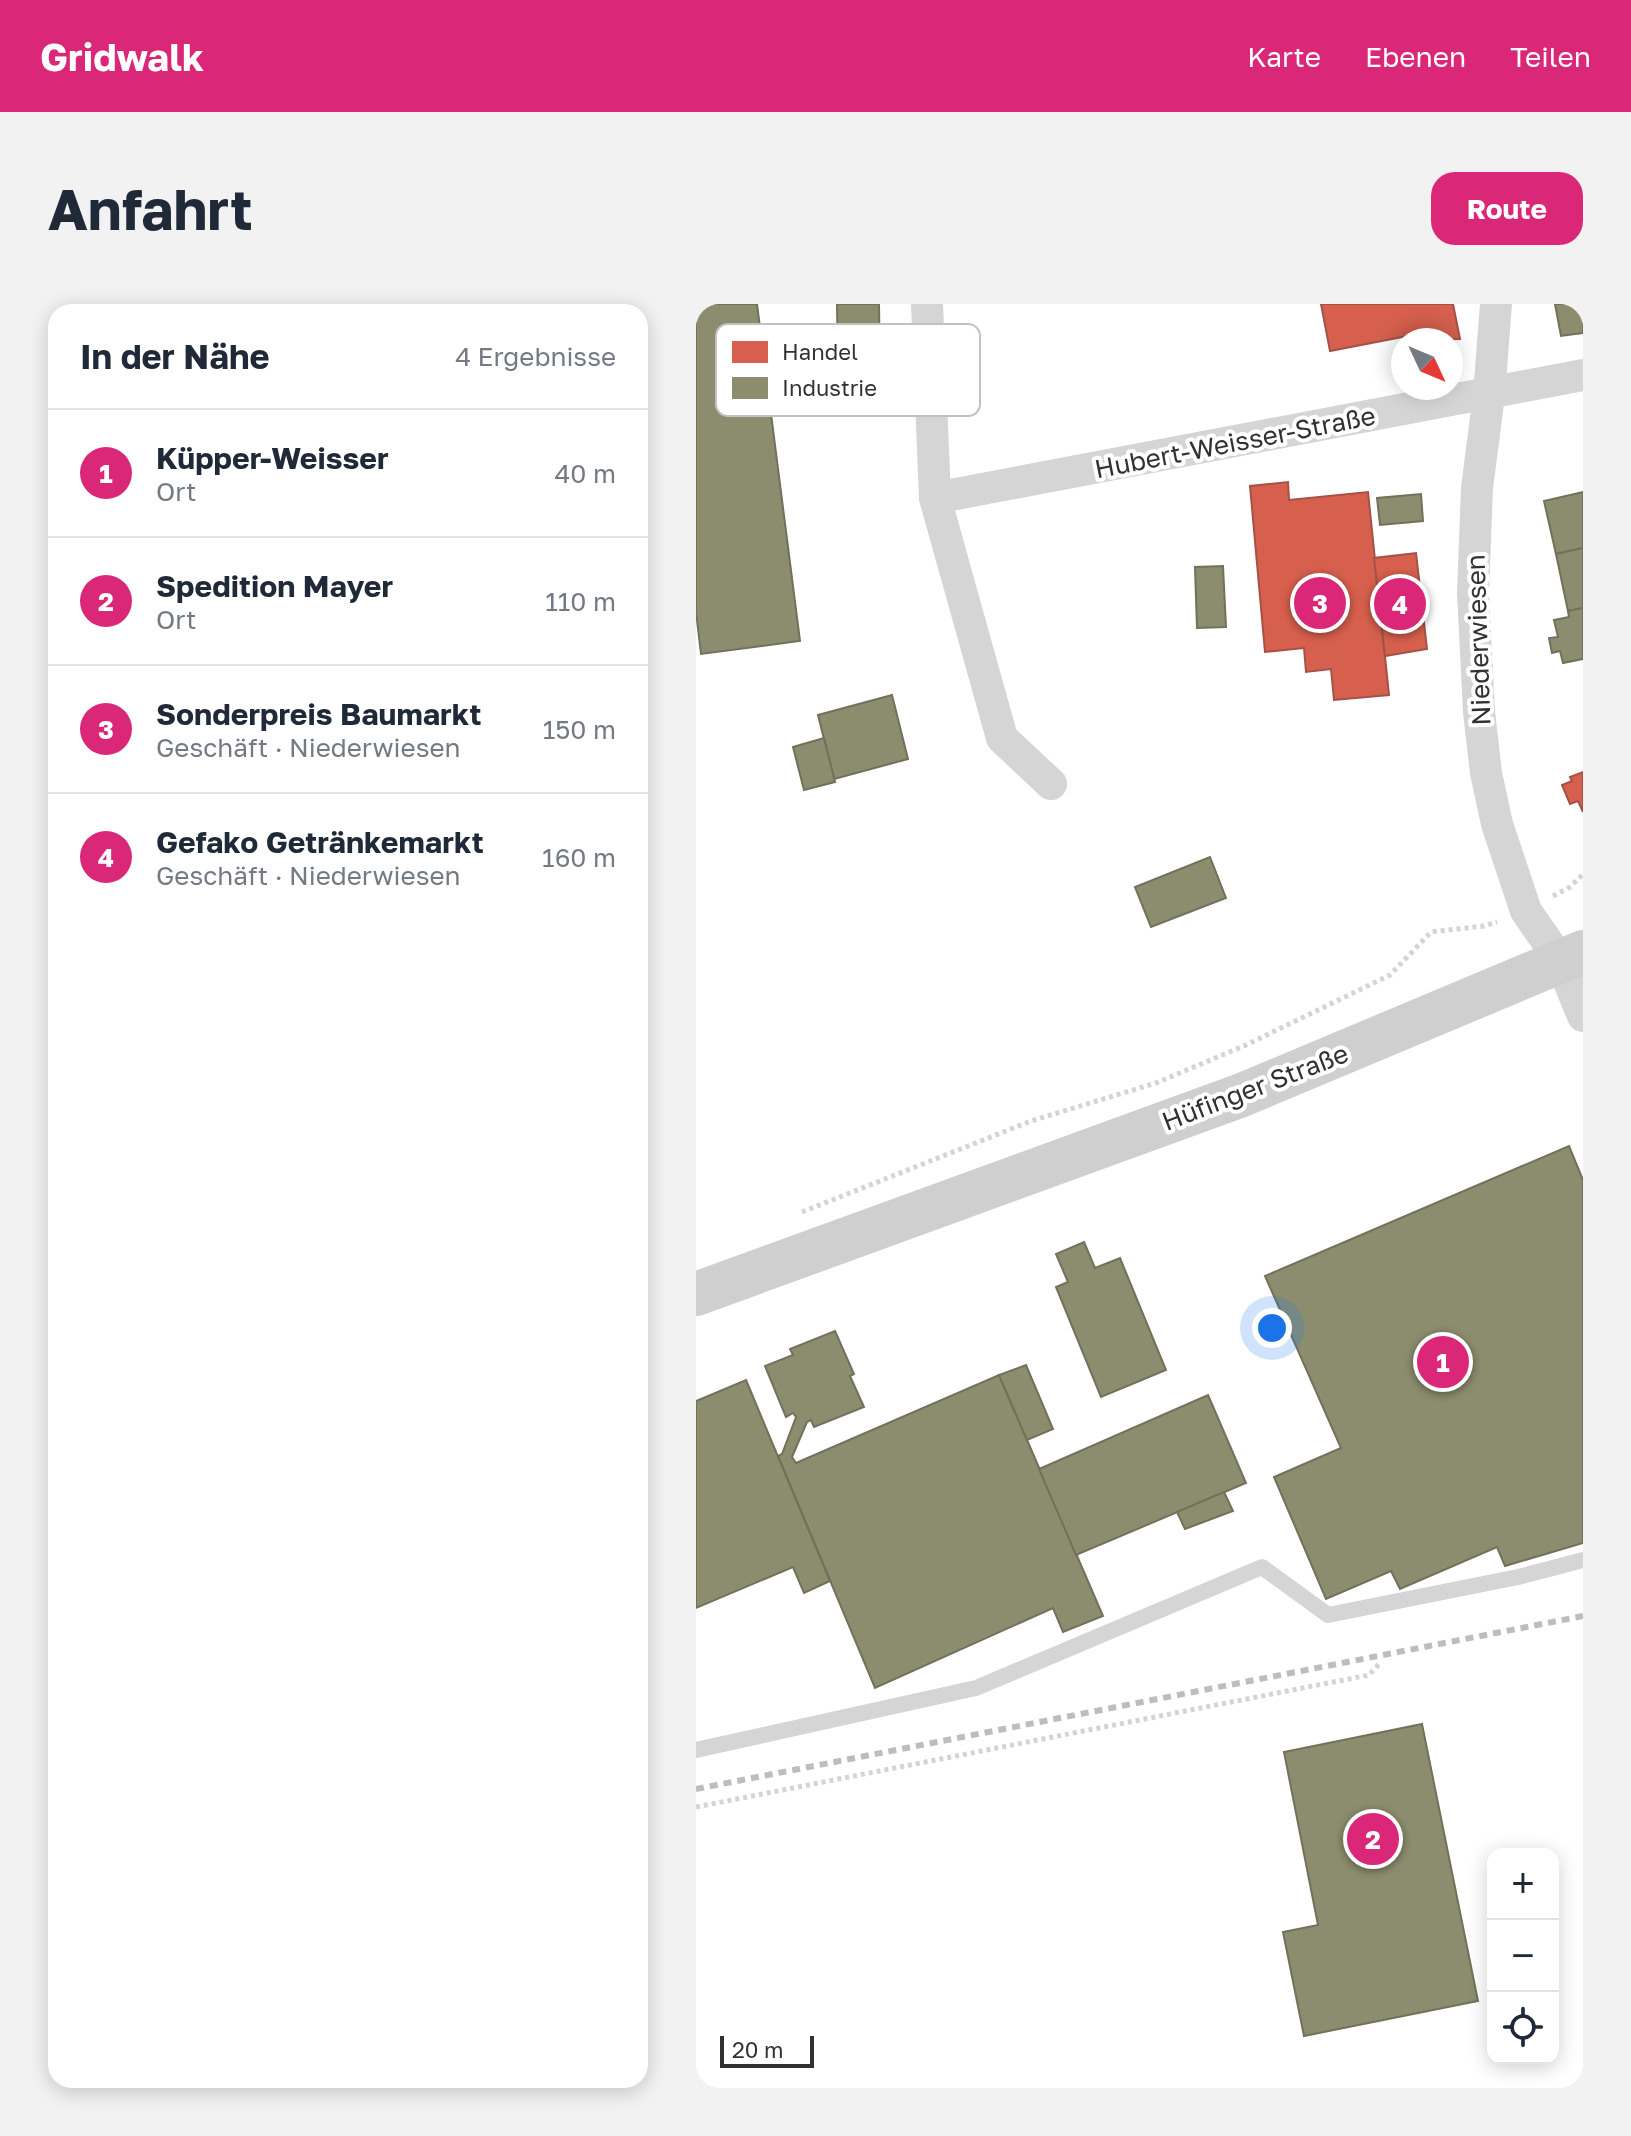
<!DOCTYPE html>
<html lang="de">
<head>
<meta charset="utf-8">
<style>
  body { margin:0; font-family:"Golos Text",sans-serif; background:#f2f2f3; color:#1f2937 }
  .controls { position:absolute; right:24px; bottom:24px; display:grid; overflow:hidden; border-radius:16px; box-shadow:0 4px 20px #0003 }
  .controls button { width:72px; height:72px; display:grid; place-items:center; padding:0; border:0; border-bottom:2px solid #e0e1e3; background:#fff; color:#1f2937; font:40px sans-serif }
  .compass { position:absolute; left:695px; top:24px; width:72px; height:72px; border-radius:50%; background:#fff; box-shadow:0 4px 20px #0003; rotate:134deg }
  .scale { position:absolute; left:24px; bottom:20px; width:94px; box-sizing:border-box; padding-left:8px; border:4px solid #313131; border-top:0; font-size:22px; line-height:28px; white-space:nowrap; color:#313131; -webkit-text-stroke:6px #fff; paint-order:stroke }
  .you { position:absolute; left:576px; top:1024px; width:28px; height:28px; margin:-20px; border:6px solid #fff; border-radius:50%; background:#1a73e8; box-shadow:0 0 0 12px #1a73e833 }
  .badge { display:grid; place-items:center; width:52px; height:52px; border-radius:50%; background:#db2777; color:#fff; font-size:26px; font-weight:700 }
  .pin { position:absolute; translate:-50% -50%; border:4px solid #fff; box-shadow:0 2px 8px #0006 }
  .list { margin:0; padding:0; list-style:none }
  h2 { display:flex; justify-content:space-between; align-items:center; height:104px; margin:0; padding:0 32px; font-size:34px }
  h2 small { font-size:26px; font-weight:400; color:#747a83 }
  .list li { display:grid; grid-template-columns:52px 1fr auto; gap:24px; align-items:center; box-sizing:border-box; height:128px; padding:0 32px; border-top:2px solid #e0e1e3 }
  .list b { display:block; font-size:30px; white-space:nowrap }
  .list p { margin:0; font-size:26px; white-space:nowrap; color:#747a83 }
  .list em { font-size:26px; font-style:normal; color:#747a83 }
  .icon { flex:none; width:44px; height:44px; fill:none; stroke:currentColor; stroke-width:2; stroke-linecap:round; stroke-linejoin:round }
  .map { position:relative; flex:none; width:887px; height:1784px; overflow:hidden; border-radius:24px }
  header { display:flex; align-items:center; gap:48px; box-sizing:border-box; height:112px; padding:0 40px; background:#db2777; color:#fff }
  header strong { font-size:38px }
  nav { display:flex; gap:44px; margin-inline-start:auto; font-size:28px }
  .intro { display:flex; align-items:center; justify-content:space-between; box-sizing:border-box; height:192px; padding:0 48px }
  h1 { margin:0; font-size:56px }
  .button { padding:20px 36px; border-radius:24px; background:#db2777; color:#fff; font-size:28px; font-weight:700 }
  main { display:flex; gap:48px; padding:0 48px }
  aside { flex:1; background:#fff; border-radius:24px; box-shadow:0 4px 20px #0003 }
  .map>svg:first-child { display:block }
</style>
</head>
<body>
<header>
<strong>Gridwalk</strong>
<nav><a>Karte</a><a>Ebenen</a><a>Teilen</a></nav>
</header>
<div class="intro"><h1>Anfahrt</h1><a class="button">Route</a></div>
<main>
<aside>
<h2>In der Nähe<small>4 Ergebnisse</small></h2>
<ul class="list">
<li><span class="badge">1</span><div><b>Küpper-Weisser</b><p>Ort</p></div><em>40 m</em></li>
<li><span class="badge">2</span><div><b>Spedition Mayer</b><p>Ort</p></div><em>110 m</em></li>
<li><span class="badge">3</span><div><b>Sonderpreis Baumarkt</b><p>Geschäft · Niederwiesen</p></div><em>150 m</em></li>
<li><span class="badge">4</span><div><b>Gefako Getränkemarkt</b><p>Geschäft · Niederwiesen</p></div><em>160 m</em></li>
</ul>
</aside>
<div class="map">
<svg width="887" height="1784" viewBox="0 0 887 1784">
  <rect width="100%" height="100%" fill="#fff"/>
  <!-- shops -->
  <g fill="#d6604d" stroke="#a45245" stroke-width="2">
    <polygon points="625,0 757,0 764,35 728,36 727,29 634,47"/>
    <polygon points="592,178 593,196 672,188 693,391 638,396 635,365 610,368 608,344 569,348 554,182"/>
    <polygon points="720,249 731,345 689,352 678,254"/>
    <polygon points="887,468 887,508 882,497 874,500 866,481 876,477 874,473"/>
  </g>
  <!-- industry -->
  <g fill="#8c8c6e" stroke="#71715c" stroke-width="2">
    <polygon points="0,0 61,0 104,337 5,350 0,308"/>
    <polygon points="141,0 183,0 184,69 142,70"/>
    <polygon points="859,0 887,0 887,29 865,32"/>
    <polygon points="887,188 887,244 860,250 848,197"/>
    <polygon points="725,190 727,217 684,221 681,194"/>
    <polygon points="887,244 887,304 872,307 860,250"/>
    <polygon points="527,262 530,323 501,324 499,263"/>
    <polygon points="887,304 887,355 867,359 864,347 856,349 853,334 862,333 858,316 873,313 872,307"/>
    <polygon points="196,391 212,455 138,475 122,411"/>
    <polygon points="128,434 139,478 108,486 97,443"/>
    <polygon points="514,553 530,594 455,623 439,583"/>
    <polygon points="873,842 887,876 887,1239 809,1262 801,1243 704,1285 695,1267 630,1295 578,1173 645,1144 569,972"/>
    <polygon points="388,938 399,964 424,954 470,1066 405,1093 360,983 372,978 360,950"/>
    <polygon points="139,1027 158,1070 154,1072 168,1103 118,1123 115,1116 111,1118 96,1153 100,1159 303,1071 407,1312 367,1328 357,1304 179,1384 82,1152 86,1150 100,1113 97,1109 90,1113 69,1062 97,1051 94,1045"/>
    <polygon points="330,1061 357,1125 331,1136 303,1071"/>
    <polygon points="50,1076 134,1277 108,1289 97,1263 0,1304 0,1097"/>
    <polygon points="512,1091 550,1179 380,1251 343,1165"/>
    <polygon points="528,1188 537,1207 489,1225 481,1208"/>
    <polygon points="726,1420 782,1697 608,1732 587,1628 622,1621 588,1448"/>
  </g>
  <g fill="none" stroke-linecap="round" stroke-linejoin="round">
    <!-- path -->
    <g stroke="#d4d4d4" stroke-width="5" stroke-dasharray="4 4" stroke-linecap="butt">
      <polyline points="857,592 874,583 887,570"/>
      <polyline points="106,908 335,817 460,779 550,741 694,671 735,628 788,622 801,618"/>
      <polyline points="0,1503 673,1371 684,1359"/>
    </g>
    <!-- lane -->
    <polyline stroke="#d5d5d5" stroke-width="16" points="0,1446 280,1384 566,1263 632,1311 822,1273 887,1256"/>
    <!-- street -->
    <g stroke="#d5d5d5" stroke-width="32">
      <polyline points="231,0 239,194 306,434 355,480"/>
      <polyline points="800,0 793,91 781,184 777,289 783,408 790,469 801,520 830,607 864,656 887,712"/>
      <polyline points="239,194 887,71"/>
    </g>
    <!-- secondary -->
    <polyline stroke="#cfcfcf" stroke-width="44" points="0,990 546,791 887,648"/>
    <!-- rail -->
    <polyline stroke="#bdbdbd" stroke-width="6" stroke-dasharray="8 6" stroke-linecap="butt" points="0,1485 887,1312"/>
  </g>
  <g text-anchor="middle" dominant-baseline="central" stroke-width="8" stroke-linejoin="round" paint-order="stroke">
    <!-- street labels -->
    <g font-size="26" fill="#313131" stroke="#fff">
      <text transform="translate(539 138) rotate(-11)">Hubert-Weisser-Straße</text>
      <text transform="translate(782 336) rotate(-92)">Niederwiesen</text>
      <text transform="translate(559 783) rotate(-21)">Hüfinger Straße</text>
    </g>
  </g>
  <!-- legend -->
  <rect x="20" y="20" width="264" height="92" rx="12" fill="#fff" stroke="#c1c1c1" stroke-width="2"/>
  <rect x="36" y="37" width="36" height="22" fill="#d6604d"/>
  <rect x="36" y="73" width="36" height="22" fill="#8c8c6e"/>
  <g font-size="22" fill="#313131">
    <text x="86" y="56">Handel</text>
    <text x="86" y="92">Industrie</text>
  </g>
</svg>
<div class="controls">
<button>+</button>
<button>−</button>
<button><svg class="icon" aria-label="locate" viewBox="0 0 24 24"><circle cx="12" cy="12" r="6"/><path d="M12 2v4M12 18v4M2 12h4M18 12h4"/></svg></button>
</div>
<svg class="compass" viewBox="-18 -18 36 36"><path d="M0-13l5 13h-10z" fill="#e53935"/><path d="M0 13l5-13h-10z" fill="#747a83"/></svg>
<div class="scale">20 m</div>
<div class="you"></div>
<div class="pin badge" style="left:747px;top:1058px">1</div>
<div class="pin badge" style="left:677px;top:1535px">2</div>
<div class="pin badge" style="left:624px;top:299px">3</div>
<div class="pin badge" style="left:704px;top:300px">4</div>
</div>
</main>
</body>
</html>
